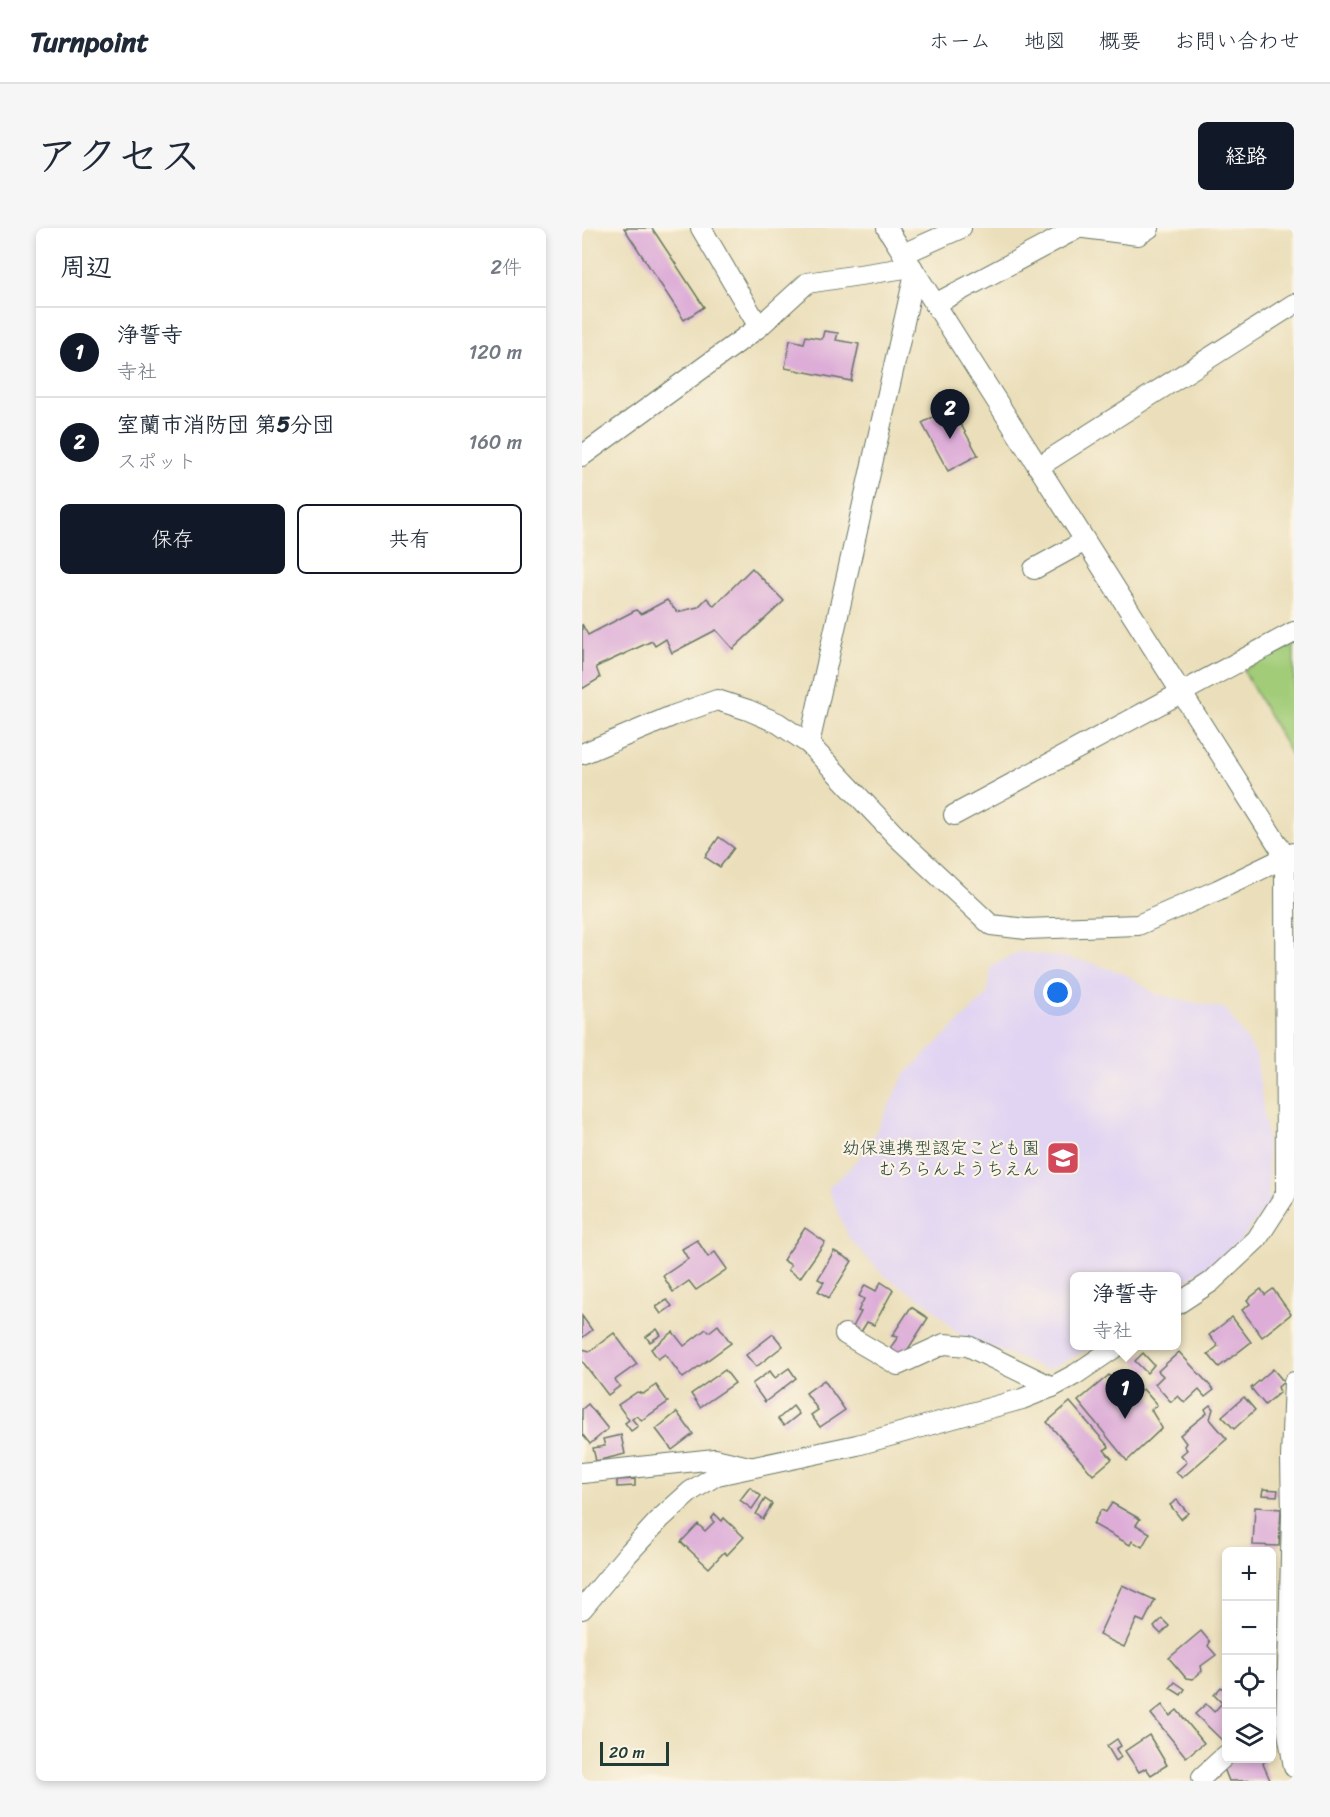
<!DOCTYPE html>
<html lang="ja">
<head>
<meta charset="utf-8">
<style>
  body { margin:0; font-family:Sriracha,"Klee One",sans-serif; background:#f6f6f7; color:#1f2937 }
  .controls { position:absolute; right:18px; bottom:18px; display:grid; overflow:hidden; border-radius:9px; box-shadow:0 3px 9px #0003 }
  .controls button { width:54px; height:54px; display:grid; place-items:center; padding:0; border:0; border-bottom:2px solid #e0e1e3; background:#fff; color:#1f2937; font:30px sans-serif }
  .scale { position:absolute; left:18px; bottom:15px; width:69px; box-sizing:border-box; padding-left:6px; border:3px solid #1f3d34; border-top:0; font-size:16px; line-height:21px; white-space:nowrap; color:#1f3d34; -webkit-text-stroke:4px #fcf5e5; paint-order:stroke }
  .you { position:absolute; left:476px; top:765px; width:21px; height:21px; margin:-15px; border:4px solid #fff; border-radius:50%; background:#1a73e8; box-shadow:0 0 0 9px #1a73e833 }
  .badge { display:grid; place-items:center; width:39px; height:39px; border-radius:50%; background:#111827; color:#fff; font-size:20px; font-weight:700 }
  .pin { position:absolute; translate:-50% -50px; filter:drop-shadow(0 2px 3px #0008) }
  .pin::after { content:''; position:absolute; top:32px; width:21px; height:18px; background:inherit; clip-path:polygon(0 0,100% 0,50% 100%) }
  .popup { position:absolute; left:488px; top:1044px; width:111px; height:78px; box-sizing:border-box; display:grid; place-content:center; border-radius:9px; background:#fff; filter:drop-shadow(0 2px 4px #0005); font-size:20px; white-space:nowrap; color:#747a83 }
  .popup b { font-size:22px; color:#1f2937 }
  .popup::after { content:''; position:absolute; left:50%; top:100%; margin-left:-12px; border:12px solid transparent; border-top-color:#fff }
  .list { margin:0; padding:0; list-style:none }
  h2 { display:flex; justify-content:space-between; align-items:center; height:78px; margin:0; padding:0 24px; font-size:26px }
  h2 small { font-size:20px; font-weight:400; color:#747a83 }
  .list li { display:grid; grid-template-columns:39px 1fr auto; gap:18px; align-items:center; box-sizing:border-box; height:90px; padding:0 24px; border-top:2px solid #e0e1e3 }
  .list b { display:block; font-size:22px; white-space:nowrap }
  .list p { margin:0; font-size:20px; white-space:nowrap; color:#747a83 }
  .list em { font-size:20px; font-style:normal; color:#747a83 }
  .actions { display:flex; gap:12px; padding:18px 24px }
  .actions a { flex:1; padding:14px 0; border:2px solid #111827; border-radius:9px; text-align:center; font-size:21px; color:#111827 }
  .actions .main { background:#111827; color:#fff }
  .icon { flex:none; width:33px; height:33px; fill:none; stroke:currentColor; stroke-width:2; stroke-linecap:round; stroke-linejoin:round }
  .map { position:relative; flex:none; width:712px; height:1553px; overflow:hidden; border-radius:9px }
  header { display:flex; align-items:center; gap:36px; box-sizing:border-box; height:84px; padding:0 30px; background:#fff; border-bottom:2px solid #e0e1e3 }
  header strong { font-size:28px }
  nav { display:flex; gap:33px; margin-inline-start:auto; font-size:21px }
  .intro { display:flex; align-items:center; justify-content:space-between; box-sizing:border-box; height:144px; padding:0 36px }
  h1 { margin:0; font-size:42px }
  .button { padding:15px 27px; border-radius:9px; background:#111827; color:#fff; font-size:21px; font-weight:700 }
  main { display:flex; gap:36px; padding:0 36px }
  aside { flex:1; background:#fff; border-radius:9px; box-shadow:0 3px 9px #0003 }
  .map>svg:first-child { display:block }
</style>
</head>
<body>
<header>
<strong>Turnpoint</strong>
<nav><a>ホーム</a><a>地図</a><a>概要</a><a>お問い合わせ</a></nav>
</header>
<div class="intro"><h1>アクセス</h1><a class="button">経路</a></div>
<main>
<aside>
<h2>周辺<small>2件</small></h2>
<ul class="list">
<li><span class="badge">1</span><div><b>浄誓寺</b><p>寺社</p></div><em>120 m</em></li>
<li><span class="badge">2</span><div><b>室蘭市消防団 第5分団</b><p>スポット</p></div><em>160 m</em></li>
</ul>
<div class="actions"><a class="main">保存</a><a>共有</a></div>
</aside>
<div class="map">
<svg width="712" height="1553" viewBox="0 0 712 1553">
  <rect width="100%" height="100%" fill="#fcf5e5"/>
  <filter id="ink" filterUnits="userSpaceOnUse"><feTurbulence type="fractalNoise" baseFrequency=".0167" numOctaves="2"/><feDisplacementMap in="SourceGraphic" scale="12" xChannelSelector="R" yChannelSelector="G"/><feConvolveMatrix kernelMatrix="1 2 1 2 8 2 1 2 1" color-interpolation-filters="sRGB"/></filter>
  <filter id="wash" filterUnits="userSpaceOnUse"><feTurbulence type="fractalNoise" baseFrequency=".008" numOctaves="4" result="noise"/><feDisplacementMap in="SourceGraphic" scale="24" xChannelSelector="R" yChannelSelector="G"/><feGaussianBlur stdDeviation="1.35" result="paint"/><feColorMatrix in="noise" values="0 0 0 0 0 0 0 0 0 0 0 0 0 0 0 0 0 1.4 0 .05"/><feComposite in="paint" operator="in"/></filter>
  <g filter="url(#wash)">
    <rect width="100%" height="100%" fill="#ebdfbb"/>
    <!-- built -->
    <polygon fill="#e1d4f3" points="438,724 475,728 510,735 543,746 574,766 644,781 674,827 684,902 687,974 659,1012 594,1060 594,1048 492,1048 492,1118 513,1118 465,1142 375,1105 349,1078 300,1046 267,1010 246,960 267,941 286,919 323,846 405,767 410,737"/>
    <!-- green -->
    <polygon fill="#a2cc78" stroke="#608456" stroke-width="1.5" points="712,415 712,532 661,442"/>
    <g id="blocks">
      <!-- building -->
      <g fill="#ddadd8">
        <polygon points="42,0 70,0 122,79 102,92"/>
        <polygon points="242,103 256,105 254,112 277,116 269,153 203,140 208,112 222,115 224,108 240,111"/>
        <polygon points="369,179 396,227 366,243 340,195"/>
        <polygon points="170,340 202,373 151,421 134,402 90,425 84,411 73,418 70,413 14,439 18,450 0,461 0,396 6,407 54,382 59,386 85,372 95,384 116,379 125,370 132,378"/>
        <polygon points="137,609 152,620 138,639 123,629"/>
        <polygon points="223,1000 243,1014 218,1050 206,1042 209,1037 201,1032"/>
        <polygon points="115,1012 126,1029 133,1024 145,1041 114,1062 107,1053 91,1064 81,1048 106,1031 100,1021"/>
        <polygon points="252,1023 270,1033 247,1070 236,1063 242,1054 236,1051"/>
        <polygon points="299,1054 311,1062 292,1097 285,1094 279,1104 271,1099 279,1084 276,1083 282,1071 277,1068 283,1057 294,1063"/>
        <polygon points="679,1061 683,1067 691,1061 709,1086 680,1109 660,1082 668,1076 665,1072"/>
        <polygon points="85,1072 90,1078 79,1086 74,1079"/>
        <polygon points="329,1079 346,1090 321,1129 308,1120 316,1109 310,1108"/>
        <polygon points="0,1088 10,1102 0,1110"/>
        <polygon points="650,1089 669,1114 637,1139 626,1126 636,1118 627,1107"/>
        <polygon points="136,1097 149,1115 101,1150 83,1126 76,1131 69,1121 91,1104 102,1118 124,1101 127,1104"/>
        <polygon points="75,1101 79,1107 68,1114 64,1109"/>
        <polygon points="32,1105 55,1136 33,1152 38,1158 26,1167 0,1133 0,1121 8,1123"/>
        <polygon points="191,1106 201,1118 174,1139 164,1127"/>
        <polygon points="597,1124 632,1162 623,1169 617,1162 603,1175 596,1168 589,1174 573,1156 581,1148 576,1143"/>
        <polygon points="561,1125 572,1137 565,1145 553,1133"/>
        <polygon points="207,1140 214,1150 183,1174 170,1156 188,1143 193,1150"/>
        <polygon points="691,1141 702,1154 696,1159 698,1164 683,1177 669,1160"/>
        <polygon points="143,1142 153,1155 118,1179 109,1166"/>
        <polygon points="527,1147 548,1171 561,1161 575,1177 569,1182 580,1200 545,1233 496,1173"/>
        <polygon points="242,1152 263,1182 238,1199 229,1187 236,1182 224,1165"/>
        <polygon points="74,1157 86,1174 60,1192 54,1188 50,1191 56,1198 49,1203 43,1195 47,1192 36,1177 55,1164 61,1166"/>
        <polygon points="662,1169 673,1182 652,1201 640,1188"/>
        <polygon points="488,1174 527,1219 522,1222 530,1231 511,1247 465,1194"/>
        <polygon points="6,1176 26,1201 8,1216 0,1206 0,1181"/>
        <polygon points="628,1177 631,1181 628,1191 645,1211 600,1250 594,1244 605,1234 599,1227 605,1222 602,1218 604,1215 598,1207 625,1185 623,1181"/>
        <polygon points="211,1178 217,1186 202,1198 196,1191"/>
        <polygon points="95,1184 111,1206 90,1222 74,1201"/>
        <polygon points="39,1207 43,1226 14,1233 11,1220 23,1218 21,1211"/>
        <polygon points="53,1251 53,1258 35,1259 35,1252"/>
        <polygon points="168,1259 179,1268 170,1281 158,1272"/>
        <polygon points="681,1261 696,1262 695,1268 680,1267"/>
        <polygon points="183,1271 190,1276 181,1291 174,1286"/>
        <polygon points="595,1272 606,1285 599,1291 588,1277"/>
        <polygon points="530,1275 558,1291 554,1297 568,1305 560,1319 550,1313 548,1317 511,1296 519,1282 524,1284"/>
        <polygon points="673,1279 699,1281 697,1318 671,1317"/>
        <polygon points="133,1286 140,1293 142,1290 162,1309 145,1327 142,1324 127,1340 99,1314 116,1296 123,1303 132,1294 129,1291"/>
        <polygon points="540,1357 573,1372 562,1394 555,1391 542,1419 517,1407"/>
        <polygon points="580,1391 587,1398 579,1406 572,1399"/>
        <polygon points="619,1403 628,1414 626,1418 634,1427 619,1438 620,1443 611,1451 604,1450 587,1430"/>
        <polygon points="593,1454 603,1461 599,1467 588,1460"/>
        <polygon points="639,1459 644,1464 644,1516 613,1486 624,1476 632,1484 640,1475 632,1467"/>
        <polygon points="580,1477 588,1488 595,1482 622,1515 604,1529 569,1486"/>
        <polygon points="567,1507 585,1537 569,1547 564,1540 557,1544 543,1523"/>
        <polygon points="535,1511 539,1518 534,1521 539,1529 534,1533 525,1518"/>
        <polygon points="658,1530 684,1530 681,1536 688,1552 647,1553 641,1538"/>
      </g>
    </g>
  </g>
  <g filter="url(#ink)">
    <use href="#blocks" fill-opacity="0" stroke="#667663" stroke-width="1.5"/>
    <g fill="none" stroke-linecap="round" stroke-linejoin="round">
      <defs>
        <g id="minor">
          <polyline points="119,0 177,99"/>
          <polyline points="305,0 703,628 704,966 675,1011 629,1054 594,1077"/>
          <polyline points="502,0 556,7 567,0"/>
          <polyline points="321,26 379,0"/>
          <polyline points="353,76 496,0"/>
          <polyline points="0,228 177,99 225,55 330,39"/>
          <polyline points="456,239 712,76"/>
          <polyline points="452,341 503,313"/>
          <polyline points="227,516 333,45"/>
          <polyline points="0,526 90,488 135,472 166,482 196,495 227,516 314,608 409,697 444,701 556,697 636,662 712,625"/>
          <polyline points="372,587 712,404"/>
          <polyline points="263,1106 316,1137 362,1116 386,1118 470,1159"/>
          <polyline points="712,1154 709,1230 710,1287 707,1409 704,1493 712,1539"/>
          <polyline points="0,1245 133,1231 167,1239"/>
          <polyline points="0,1381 44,1328 79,1290 109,1263 135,1247 275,1217 440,1171 470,1159 494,1146 535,1118"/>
          <polyline points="620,1549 644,1527"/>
        </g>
      </defs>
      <!-- minor casing -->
      <use href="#minor" stroke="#667663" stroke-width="22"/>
      <!-- minor -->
      <use href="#minor" stroke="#fff" stroke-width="20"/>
    </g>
  </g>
  <!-- icons -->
  <defs>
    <symbol id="school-square" viewBox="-11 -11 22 22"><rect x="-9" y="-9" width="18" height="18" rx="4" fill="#d1495b" stroke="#fcf5e5"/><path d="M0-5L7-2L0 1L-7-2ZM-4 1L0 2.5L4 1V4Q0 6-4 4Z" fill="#fff"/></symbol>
  </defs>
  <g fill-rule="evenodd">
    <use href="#school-square" x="462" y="911" width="38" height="38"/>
  </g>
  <g text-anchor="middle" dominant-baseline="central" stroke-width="4.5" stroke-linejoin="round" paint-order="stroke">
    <!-- poi labels -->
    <g font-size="18" fill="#1f3d34" stroke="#fcf5e5" text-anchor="end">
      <text x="458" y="920">幼保連携型認定こども園<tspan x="458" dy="21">むろらんようちえん</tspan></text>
    </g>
  </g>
</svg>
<div class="controls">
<button>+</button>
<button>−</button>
<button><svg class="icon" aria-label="locate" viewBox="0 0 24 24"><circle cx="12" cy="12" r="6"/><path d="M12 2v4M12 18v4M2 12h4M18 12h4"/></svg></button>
<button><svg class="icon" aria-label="layers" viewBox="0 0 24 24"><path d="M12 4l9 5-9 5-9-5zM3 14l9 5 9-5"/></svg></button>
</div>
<div class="scale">20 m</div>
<div class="you"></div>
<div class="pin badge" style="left:543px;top:1191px">1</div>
<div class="popup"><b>浄誓寺</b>寺社</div>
<div class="pin badge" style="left:368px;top:211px">2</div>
</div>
</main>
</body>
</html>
